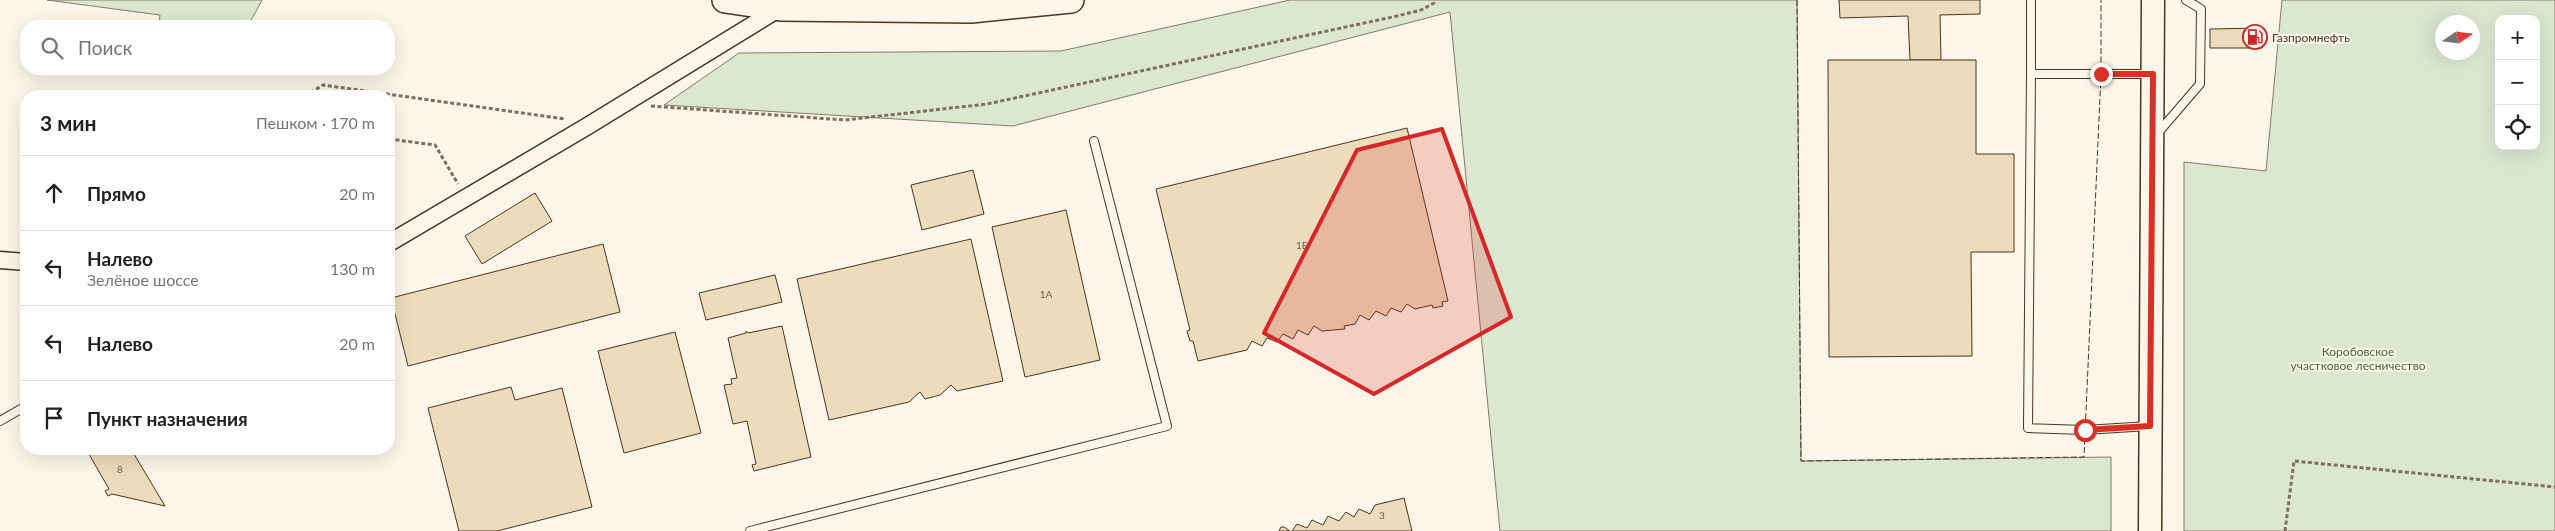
<!DOCTYPE html>
<html lang="ru">
<head>
<meta charset="utf-8">
<style>
  body { margin:0; font-family:Lato,sans-serif; background:#f2f2f2; color:#202124 }
  .controls { position:absolute; right:15px; top:15px; display:grid; overflow:hidden; border-radius:10px; box-shadow:0 5px 20px #0002 }
  .controls button { width:45px; height:45px; display:grid; place-items:center; padding:0; border:0; border-bottom:1px solid #e0e0e0; background:#fff; color:#202124; font:25px sans-serif }
  .compass { position:absolute; left:2435px; top:15px; width:45px; height:45px; border-radius:50%; background:#fff; box-shadow:0 5px 20px #0002; rotate:77deg }
  .stop { position:absolute; width:15px; height:15px; margin:-11px; border:4px solid #d93025; border-radius:50%; background:#fff }
  .stop.end { background:#d93025; border-color:#fff; box-shadow:0 1px 5px #0008 }
  .list { margin:0; padding:0; list-style:none }
  h2 { display:flex; justify-content:space-between; align-items:center; height:65px; margin:0; padding:0 20px; font-size:21px }
  h2 small { font-size:16px; font-weight:400; color:#757577 }
  .list li { display:grid; grid-template-columns:32px 1fr auto; gap:15px; align-items:center; box-sizing:border-box; height:75px; padding:0 20px; border-top:1px solid #e0e0e0 }
  .list b { display:block; font-size:19px; white-space:nowrap }
  .list p { margin:0; font-size:16px; white-space:nowrap; color:#757577 }
  .list em { font-size:16px; font-style:normal; color:#757577 }
  .icon { flex:none; width:28px; height:28px; fill:none; stroke:currentColor; stroke-width:2; stroke-linecap:round; stroke-linejoin:round }
  .map { position:relative; flex:none; width:2555px; height:531px; overflow:hidden }
  .search { position:absolute; background:#fff; box-shadow:0 5px 20px #0002; left:20px; top:20px; width:375px; height:55px; display:flex; align-items:center; gap:12px; box-sizing:border-box; padding:0 18px; border-radius:20px; color:#757577; font-size:19px }
  .panel { position:absolute; background:#fff; box-shadow:0 5px 20px #0002; left:20px; top:90px; width:375px; height:365px; border-radius:20px }
  .map>svg:first-child { display:block }
</style>
</head>
<body>
<div class="map">
<svg width="2555" height="531" viewBox="0 0 2555 531">
  <rect width="100%" height="100%" fill="#fbf6e9"/>
  <!-- green -->
  <g fill="#dce7d0" stroke="#887966" fill-rule="evenodd">
    <polygon points="47,0 262,0 248,26 159,26 160,15"/>
    <polygon points="1290,0 1797,0 1801,461 2111,457 2111,531 1500,531 1450,12 1013,126 664,105 739,53 1061,51"/>
    <path d="M2282,0H2555V531H2184V162L2266,171ZM2499,19H2536V146H2499ZM2472,22V52H2442V22Z"/>
  </g>
  <!-- building -->
  <g fill="#ecdcbc" stroke="#4a3520">
    <polygon points="1839,0 1980,0 1980,14 1940,15 1941,60 1910,60 1908,16 1840,18"/>
    <polygon points="2262,28 2262,48 2210,48 2210,29"/>
    <polygon points="1828,60 1976,60 1976,154 2014,154 2014,252 1971,252 1972,356 1829,357"/>
    <polygon points="1407,128 1448,301 1442,302 1443,306 1433,308 1432,305 1415,309 1407,304 1401,312 1391,308 1386,316 1376,311 1369,320 1360,315 1355,324 1344,326 1345,329 1322,331 1314,326 1308,335 1298,330 1293,339 1283,334 1277,342 1267,338 1262,346 1252,341 1247,350 1198,361 1193,341 1190,341 1187,331 1190,330 1156,189"/>
    <polygon points="973,170 984,214 922,230 911,185"/>
    <polygon points="535,193 552,221 482,264 465,236"/>
    <polygon points="1066,210 1100,360 1025,377 992,227"/>
    <polygon points="971,239 1003,381 957,391 951,385 940,395 925,399 920,392 909,402 829,420 797,279"/>
    <polygon points="603,244 620,312 408,366 391,298"/>
    <polygon points="775,275 782,302 706,320 699,293"/>
    <polygon points="782,326 811,457 754,471 752,465 756,464 747,421 733,424 724,385 732,384 731,379 737,378 728,338 746,333 746,331 748,333"/>
    <polygon points="675,332 701,433 624,453 598,351"/>
    <polygon points="511,387 515,400 562,388 592,507 497,531 459,531 428,408"/>
    <polygon points="86,449 131,449 165,506 112,494 108,496 105,491 109,489"/>
    <polygon points="1404,498 1412,531 1292,531 1297,524 1307,528 1312,520 1323,525 1328,516 1339,521 1346,512 1354,517 1359,509 1370,514 1375,505"/>
    <polygon points="1281,527 1284,527 1290,531 1279,531"/>
  </g>
  <g fill="none" stroke-linecap="round" stroke-linejoin="round">
    <defs>
      <g id="lane">
        <polyline points="2031,0 2031,74"/>
        <polyline points="2157,134 2200,84 2201,9 2186,0"/>
        <polyline points="0,421 26,406"/>
        <polyline points="2149,426 2085,430 2028,428 2031,74 2151,74"/>
        <polyline points="750,531 1167,426 1094,141"/>
      </g>
      <g id="street">
        <polyline points="389,243 586,127 780,8"/>
        <polyline points="0,260 26,262"/>
      </g>
      <polyline id="secondary" points="2150,531 2153,0"/>
      <polyline id="primary" points="725,0 780,8 971,10 1071,0"/>
    </defs>
    <!-- lane casing -->
    <use href="#lane" stroke="#4a3520" stroke-width="10"/>
    <!-- street casing -->
    <use href="#street" stroke="#4a3520" stroke-width="19"/>
    <!-- secondary casing -->
    <use href="#secondary" stroke="#4a3520" stroke-width="25"/>
    <!-- primary casing -->
    <use href="#primary" stroke="#4a3520" stroke-width="28"/>
    <!-- path -->
    <g stroke="#7f6f5c" stroke-width="3" stroke-dasharray="4 2.5" stroke-linecap="butt">
      <polyline points="305,96 323,85 565,119"/>
      <polyline points="651,106 845,120 987,104 1397,16 1421,10 1434,3 1435,0"/>
      <polyline points="389,139 435,145 458,184"/>
      <polyline points="2285,531 2294,461 2555,487"/>
    </g>
    <!-- lane -->
    <use href="#lane" stroke="#fbf6e9" stroke-width="8"/>
    <!-- street -->
    <use href="#street" stroke="#fbf6e9" stroke-width="16"/>
    <!-- secondary -->
    <use href="#secondary" stroke="#fbf6e9" stroke-width="22"/>
    <!-- primary -->
    <use href="#primary" stroke="#fbf6e9" stroke-width="25"/>
    <!-- fence -->
    <polyline stroke="#4a3520" stroke-width="1" stroke-dasharray="6 2.5" stroke-linecap="butt" points="1797,0 1801,461 2084,457 2101,74 2101,0"/>
  </g>
  <g fill="none" stroke-linecap="round" stroke-linejoin="round">
    <!-- route -->
    <polyline stroke="#d93025" stroke-width="6" points="2085,430 2150,426 2153,74 2101,74"/>
  </g>
  <!-- marked area -->
  <path fill="#d62828" fill-opacity="0.2" stroke="#d62828" stroke-width="4" stroke-linejoin="round" d="M1442,129L1511,317L1374,394L1264,333L1357,150Z"/>
  <!-- icons -->
  <defs>
    <symbol id="fuel-ring" viewBox="-11 -11 22 22"><circle r="9.5" fill="#fbf6e9" stroke="#c62828" stroke-width="1.5"/><path d="M-5.5-6h7V0h2V4h1.3V-2.5L3-4.5l.8-.8L6-3V5H2.5V1h-1V6h-7ZM-4.2-4.7v3.2H.2V-4.7Z" fill="#c62828"/></symbol>
  </defs>
  <g fill-rule="evenodd">
    <use href="#fuel-ring" x="2241" y="23" width="28" height="28"/>
  </g>
  <g text-anchor="middle" dominant-baseline="central" stroke-width="4" stroke-linejoin="round" paint-order="stroke">
    <!-- number labels -->
    <g font-size="10" fill="#725f47">
      <text x="1302" y="245">1Б</text>
      <text x="1046" y="294">1А</text>
      <text x="120" y="469">8</text>
      <text x="1382" y="515">3</text>
    </g>
    <!-- poi labels -->
    <g font-size="12" fill="#4a3520" stroke="#fbf6e9" text-anchor="start">
      <text x="2272" y="37">Газпромнефть</text>
    </g>
    <!-- park labels -->
    <g font-size="12" fill="#436837" stroke="#fbf6e9">
      <text x="2358" y="351">Коробовское<tspan x="2358" dy="14">участковое лесничество</tspan></text>
    </g>
  </g>
</svg>
<div class="controls">
<button>+</button>
<button>−</button>
<button><svg class="icon" aria-label="locate" viewBox="0 0 24 24"><circle cx="12" cy="12" r="6"/><path d="M12 2v4M12 18v4M2 12h4M18 12h4"/></svg></button>
</div>
<svg class="compass" viewBox="-18 -18 36 36"><path d="M0-13l5 13h-10z" fill="#e53935"/><path d="M0 13l5-13h-10z" fill="#757577"/></svg>
<div class="stop" style="left:2085px;top:430px"></div>
<div class="stop end" style="left:2101px;top:74px"></div>
<div class="search"><svg class="icon" aria-label="search" viewBox="0 0 24 24"><circle cx="10" cy="10" r="6"/><path d="M15 15l6 6"/></svg>Поиск</div>
<section class="panel">
<h2>3 мин<small>Пешком · 170 m</small></h2>
<ul class="list">
<li><svg class="icon" aria-label="ahead" viewBox="0 0 24 24"><path d="M12 20V5M6 11l6-6 6 6"/></svg><div><b>Прямо</b></div><em>20 m</em></li>
<li><svg class="icon" aria-label="left" viewBox="0 0 24 24"><path d="M17 20v-9H6M10 6l-5 5 5 5"/></svg><div><b>Налево</b><p>Зелёное шоссе</p></div><em>130 m</em></li>
<li><svg class="icon" aria-label="left" viewBox="0 0 24 24"><path d="M17 20v-9H6M10 6l-5 5 5 5"/></svg><div><b>Налево</b></div><em>20 m</em></li>
<li><svg class="icon" aria-label="arrive" viewBox="0 0 24 24"><path d="M6 21V4h12l-3 4 3 4H6"/></svg><div><b>Пункт назначения</b></div></li>
</ul>
</section>
</div>
</body>
</html>
